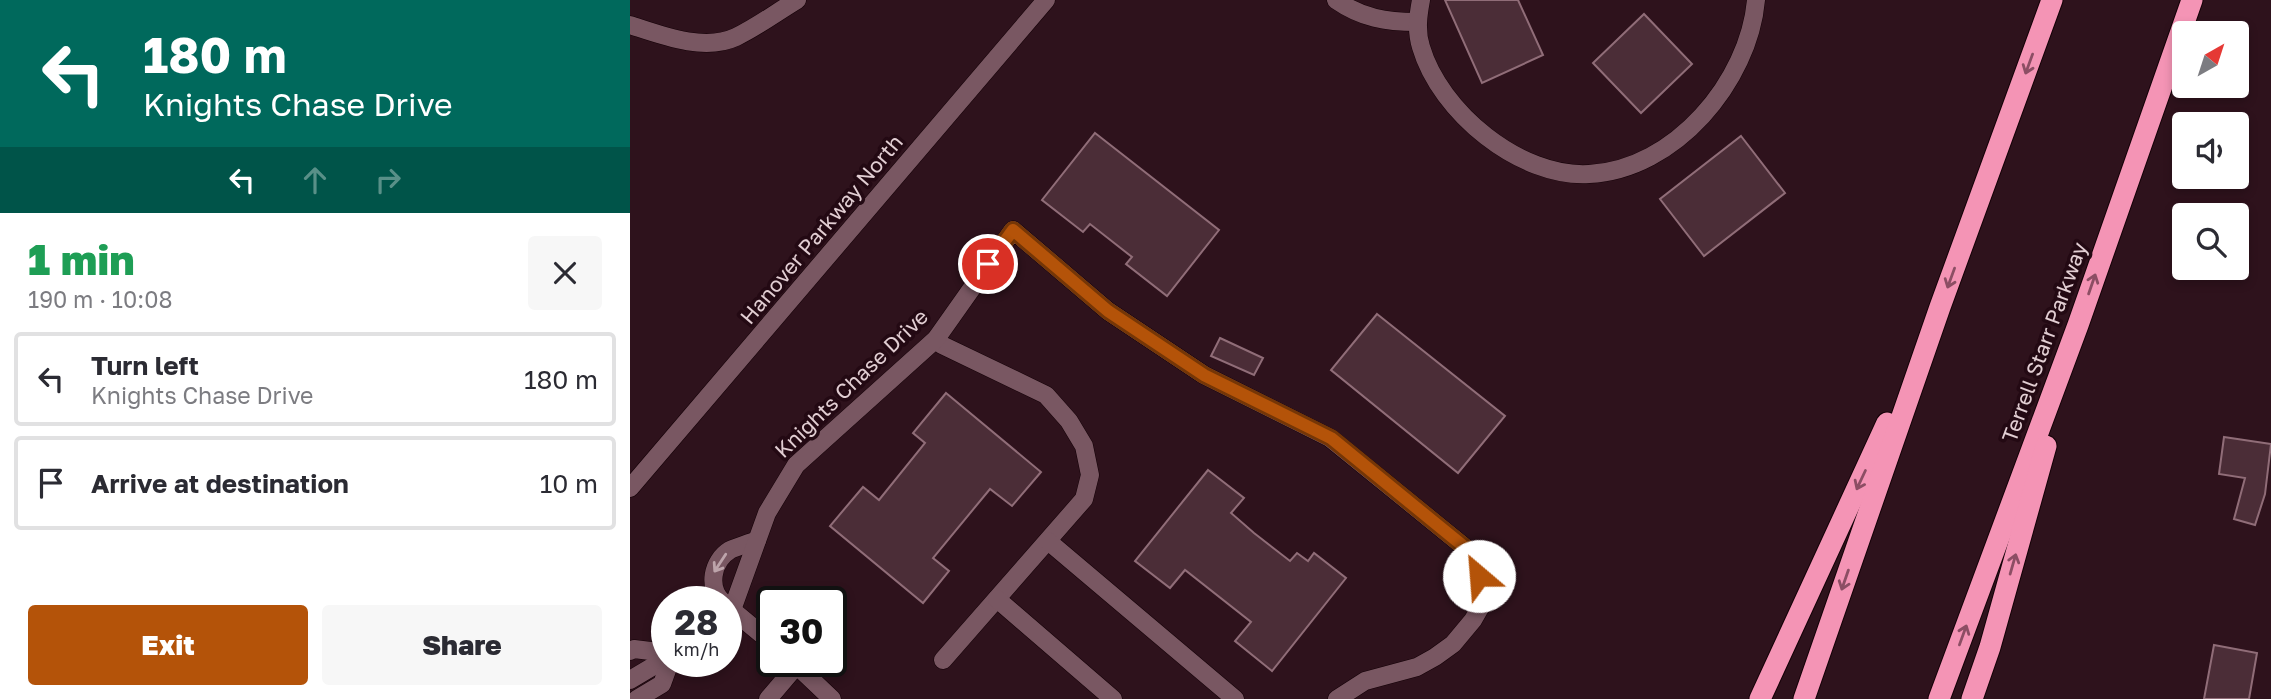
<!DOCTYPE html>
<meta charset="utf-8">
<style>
body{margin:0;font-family:"Golos Text",sans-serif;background:#f7f7f7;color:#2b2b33;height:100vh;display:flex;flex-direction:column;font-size:26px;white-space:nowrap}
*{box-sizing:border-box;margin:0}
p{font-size:23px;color:#7c7c81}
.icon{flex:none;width:38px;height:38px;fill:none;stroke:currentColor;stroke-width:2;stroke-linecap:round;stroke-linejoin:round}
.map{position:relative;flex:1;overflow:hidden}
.sheet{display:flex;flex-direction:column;background:#fff;width:630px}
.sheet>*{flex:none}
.hud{background:#00695c;color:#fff;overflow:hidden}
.needle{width:46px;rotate:39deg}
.tools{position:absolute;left:1542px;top:21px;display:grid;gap:14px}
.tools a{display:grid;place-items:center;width:77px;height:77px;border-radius:7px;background:#fff;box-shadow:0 4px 10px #0003;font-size:35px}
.speed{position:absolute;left:21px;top:586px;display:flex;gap:14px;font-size:35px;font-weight:700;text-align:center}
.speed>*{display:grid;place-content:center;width:91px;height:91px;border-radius:50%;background:#fff;box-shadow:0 4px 10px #0003;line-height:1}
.speed small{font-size:18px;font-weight:400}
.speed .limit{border:4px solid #111;border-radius:10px;background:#fff;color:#111}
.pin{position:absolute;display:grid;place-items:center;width:60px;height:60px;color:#fff;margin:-30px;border:4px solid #fff;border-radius:50%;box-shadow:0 2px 7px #0007}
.me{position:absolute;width:77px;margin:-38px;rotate:333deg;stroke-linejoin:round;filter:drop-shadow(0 0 5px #0008)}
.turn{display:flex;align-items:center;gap:24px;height:147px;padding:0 28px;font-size:32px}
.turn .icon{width:91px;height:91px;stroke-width:2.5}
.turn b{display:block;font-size:49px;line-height:60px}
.lanes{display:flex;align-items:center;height:66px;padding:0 28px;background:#0003;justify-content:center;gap:35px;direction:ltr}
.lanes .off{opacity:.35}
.round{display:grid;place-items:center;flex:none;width:74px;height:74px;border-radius:7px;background:#f7f7f7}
.headline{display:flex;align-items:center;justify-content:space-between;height:119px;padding:0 28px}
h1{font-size:42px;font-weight:800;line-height:52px;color:#1e9e55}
.primary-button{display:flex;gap:14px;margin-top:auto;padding:14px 28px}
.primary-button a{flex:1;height:80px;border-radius:7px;background:#b45309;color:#fff;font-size:28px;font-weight:800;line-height:80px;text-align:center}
.primary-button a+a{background:#f7f7f7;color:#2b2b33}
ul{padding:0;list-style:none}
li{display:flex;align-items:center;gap:21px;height:94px;margin:0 14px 10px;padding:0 14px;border:4px solid #e1e1e2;border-radius:7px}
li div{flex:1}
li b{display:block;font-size:26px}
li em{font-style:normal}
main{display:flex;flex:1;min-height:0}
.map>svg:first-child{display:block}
.building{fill:#4b2d37;stroke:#906d78;stroke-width:2}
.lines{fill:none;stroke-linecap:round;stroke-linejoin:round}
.street-casing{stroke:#140107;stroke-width:19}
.highway-casing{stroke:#140107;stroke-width:23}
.street{stroke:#795762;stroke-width:18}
.highway{stroke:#f494b5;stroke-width:21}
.oneway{stroke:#8c4e64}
.oneway2{stroke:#bda4ab}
.route-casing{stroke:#753606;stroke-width:18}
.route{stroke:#b45309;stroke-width:12}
.labels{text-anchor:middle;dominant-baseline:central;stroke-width:7;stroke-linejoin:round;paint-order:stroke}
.street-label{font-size:21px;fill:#e2ced3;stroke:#230913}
</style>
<main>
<section class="sheet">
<div class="hud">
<div class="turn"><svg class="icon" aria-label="left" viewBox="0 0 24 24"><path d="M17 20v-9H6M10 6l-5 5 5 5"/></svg><div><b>180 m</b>Knights Chase Drive</div></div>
<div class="lanes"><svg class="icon" aria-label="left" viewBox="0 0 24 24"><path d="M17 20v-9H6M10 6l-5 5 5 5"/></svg><svg class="icon off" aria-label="ahead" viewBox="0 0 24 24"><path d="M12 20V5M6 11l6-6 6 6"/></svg><svg class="icon off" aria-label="right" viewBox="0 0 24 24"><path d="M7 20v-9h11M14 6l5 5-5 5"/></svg></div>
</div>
<div class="headline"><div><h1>1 min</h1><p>190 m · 10:08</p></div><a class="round"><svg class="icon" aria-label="close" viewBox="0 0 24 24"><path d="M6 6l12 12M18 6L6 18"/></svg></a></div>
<ul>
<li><svg class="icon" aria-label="left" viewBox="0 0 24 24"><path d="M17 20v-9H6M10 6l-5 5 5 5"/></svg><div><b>Turn left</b><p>Knights Chase Drive</p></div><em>180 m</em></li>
<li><svg class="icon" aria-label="arrive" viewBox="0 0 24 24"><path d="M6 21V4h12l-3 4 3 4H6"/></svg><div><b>Arrive at destination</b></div><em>10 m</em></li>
</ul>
<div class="primary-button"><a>Exit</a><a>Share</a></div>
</section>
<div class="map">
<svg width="1641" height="699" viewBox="0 0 1641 699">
<rect width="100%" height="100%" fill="#2e121c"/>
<g class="building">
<path d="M 815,0 L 888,0 L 913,55 L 852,83 Z"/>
<path d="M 1014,14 L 1062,64 L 1011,113 L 963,63 Z"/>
<path d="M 465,133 L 589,230 L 537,296 L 496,264 L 502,257 L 460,224 L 453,232 L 412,200 Z"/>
<path d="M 1111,136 L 1155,193 L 1074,256 L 1030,199 Z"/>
<path d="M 747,314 L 875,416 L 828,473 L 701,370 Z"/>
<path d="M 590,338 L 633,358 L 624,375 L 581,356 Z"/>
<path d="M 316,393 L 411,472 L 382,506 L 360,489 L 303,558 L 319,571 L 293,603 L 200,526 L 233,487 L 249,500 L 295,443 L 283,433 Z"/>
<path d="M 1594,437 L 1641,444 L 1635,494 L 1625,525 L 1604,519 L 1615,478 L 1589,474 Z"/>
<path d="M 578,470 L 614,498 L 601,513 L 624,533 L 660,561 L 667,553 L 678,561 L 684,553 L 716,578 L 642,671 L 605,641 L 621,622 L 555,570 L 540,588 L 505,561 Z"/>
<path d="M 1584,645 L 1627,653 L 1619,699 L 1574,699 Z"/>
</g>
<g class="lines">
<defs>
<g id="street">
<path d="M 706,0 C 732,18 756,22 787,22"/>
<path d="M 791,0 C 788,16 786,31 791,47 C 810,112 890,178 959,174 C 1045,170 1119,81 1126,0"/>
<path d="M 0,25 C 31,35 74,52 106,37 C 127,27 147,12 167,0"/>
<path d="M 306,339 L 312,345 L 416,395 L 439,421 L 454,446 L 460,475 L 454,499 L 313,660"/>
<path d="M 0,488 L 416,0"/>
<path d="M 418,541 L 605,699"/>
<path d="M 367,599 L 483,699"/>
<path d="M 93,602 C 77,588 82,561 100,550 C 108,546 118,544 127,540"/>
<path d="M 96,605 L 142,643"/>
<path d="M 96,614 L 102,610 L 137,513 L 166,465 L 306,339 L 383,230 L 478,311 L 574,375 L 700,438 L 843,554 L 855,599 L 843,620 L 823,644 L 805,657 L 787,667 L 735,681 L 707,699"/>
<path d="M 0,651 L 4,649 L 37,653"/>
<path d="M 163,662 L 202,699"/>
<path d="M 0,680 L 37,658"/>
<path d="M 7,699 L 32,684 L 40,662"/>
<path d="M 138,699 L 167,665"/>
</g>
<g id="highway">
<path d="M 1130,699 L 1257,423"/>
<path d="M 1174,699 L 1310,307 L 1422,0"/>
<path d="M 1309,699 L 1448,325 L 1562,0"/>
<path d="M 1342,699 L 1360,647 L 1416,446"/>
</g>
</defs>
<use href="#street" class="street-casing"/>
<use href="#highway" class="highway-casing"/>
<use href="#street" class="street"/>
<use href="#highway" class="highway"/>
</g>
<defs><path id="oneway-shaft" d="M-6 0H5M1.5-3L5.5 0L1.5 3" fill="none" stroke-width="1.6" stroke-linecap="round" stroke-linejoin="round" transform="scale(1.75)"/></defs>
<g class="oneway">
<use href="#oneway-shaft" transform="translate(1399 64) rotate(110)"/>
<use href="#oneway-shaft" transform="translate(1321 278) rotate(110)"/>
<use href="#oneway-shaft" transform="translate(1462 284) rotate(-71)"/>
<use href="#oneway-shaft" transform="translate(1231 480) rotate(115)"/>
<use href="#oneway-shaft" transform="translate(1383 564) rotate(-74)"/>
<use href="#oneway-shaft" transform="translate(1215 580) rotate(109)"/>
<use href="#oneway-shaft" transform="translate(1333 635) rotate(-70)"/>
</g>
<use class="oneway2" href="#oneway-shaft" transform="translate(90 563) rotate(123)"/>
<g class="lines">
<defs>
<path id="route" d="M 358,264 L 383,230 L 478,311 L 574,375 L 701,438 L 843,554 L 849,576"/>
</defs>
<use href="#route" class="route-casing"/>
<use href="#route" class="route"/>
</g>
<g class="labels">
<g class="street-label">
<text transform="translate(191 229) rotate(-50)">Hanover Parkway North</text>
<text transform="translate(1414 342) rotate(-70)">Terrell Starr Parkway</text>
<text transform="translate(221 383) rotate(-44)">Knights Chase Drive</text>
</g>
</g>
</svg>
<div class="tools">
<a><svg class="needle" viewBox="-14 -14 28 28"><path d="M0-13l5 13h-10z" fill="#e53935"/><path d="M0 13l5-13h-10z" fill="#7c7c81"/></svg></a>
<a><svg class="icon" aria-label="sound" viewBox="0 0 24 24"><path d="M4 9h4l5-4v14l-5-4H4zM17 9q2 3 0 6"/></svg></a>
<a><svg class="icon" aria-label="search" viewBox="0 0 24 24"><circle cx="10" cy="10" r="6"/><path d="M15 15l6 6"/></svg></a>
</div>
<div class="speed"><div>28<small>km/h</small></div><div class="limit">30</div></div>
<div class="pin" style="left:358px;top:264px;background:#d93025"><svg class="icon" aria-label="arrive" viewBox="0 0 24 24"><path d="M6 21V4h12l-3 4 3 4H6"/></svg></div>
<svg class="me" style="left:849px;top:576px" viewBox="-20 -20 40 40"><circle r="19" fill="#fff"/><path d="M0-13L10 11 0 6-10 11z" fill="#b45309"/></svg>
</div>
</main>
